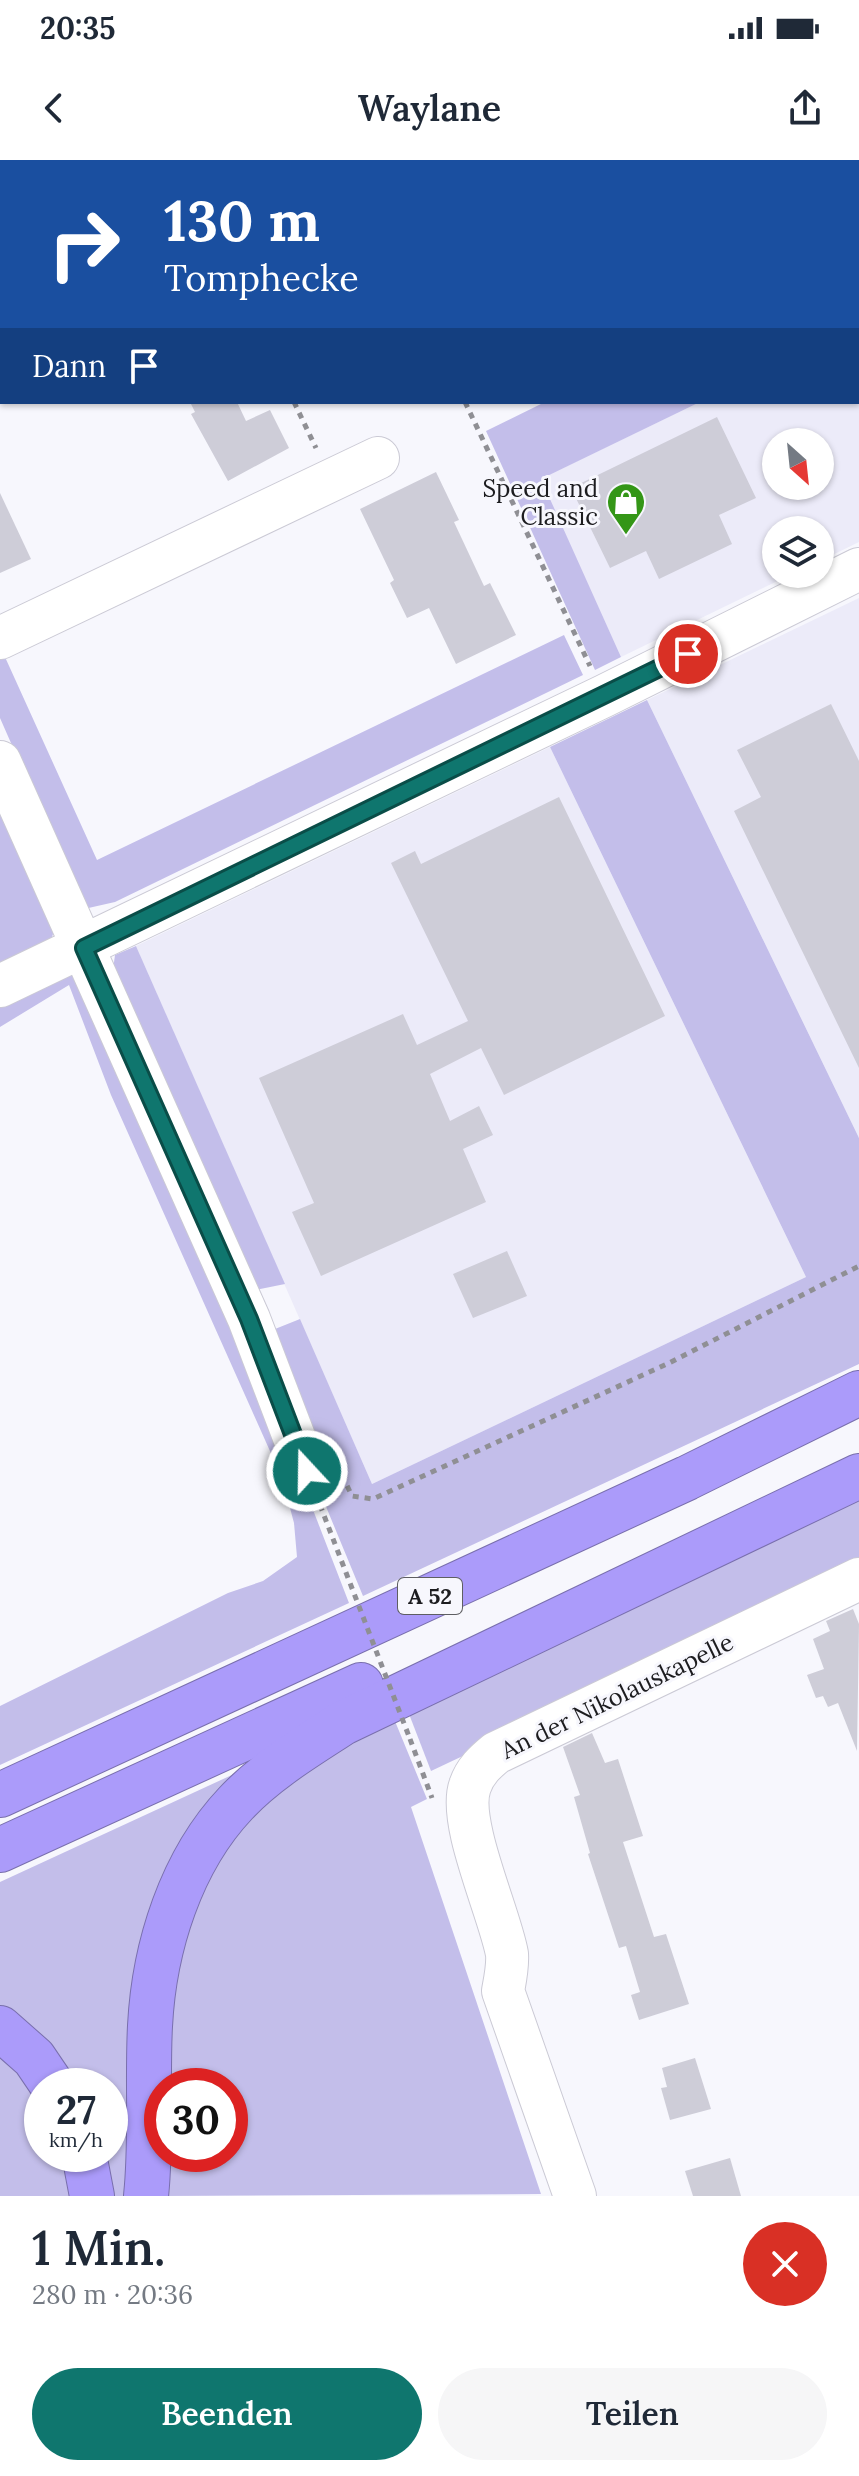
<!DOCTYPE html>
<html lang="de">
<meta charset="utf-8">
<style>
body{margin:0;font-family:Lora,serif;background:#f6f6f7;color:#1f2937;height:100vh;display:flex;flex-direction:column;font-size:30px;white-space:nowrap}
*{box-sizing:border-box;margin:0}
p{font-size:26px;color:#747a83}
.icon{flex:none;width:44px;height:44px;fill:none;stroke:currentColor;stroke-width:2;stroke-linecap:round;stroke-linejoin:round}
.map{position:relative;height:2036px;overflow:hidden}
.sheet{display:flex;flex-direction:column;background:#fff;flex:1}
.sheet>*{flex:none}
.top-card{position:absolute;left:0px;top:0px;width:860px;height:244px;box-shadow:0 2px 6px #0004;background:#1a4fa0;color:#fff;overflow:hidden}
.needle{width:52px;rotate:153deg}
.fabs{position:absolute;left:762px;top:268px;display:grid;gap:16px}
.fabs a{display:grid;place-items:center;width:72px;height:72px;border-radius:50%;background:#fff;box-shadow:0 2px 6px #0004;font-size:40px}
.speed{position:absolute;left:24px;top:1908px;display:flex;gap:16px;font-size:40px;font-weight:700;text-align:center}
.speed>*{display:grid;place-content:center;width:104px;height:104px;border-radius:50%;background:#fff;box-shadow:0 2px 6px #0004;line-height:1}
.speed small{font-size:20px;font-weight:400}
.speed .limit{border:12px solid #d22;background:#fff;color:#111}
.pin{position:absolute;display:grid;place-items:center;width:68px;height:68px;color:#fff;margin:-34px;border:4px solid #fff;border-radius:50%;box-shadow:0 2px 8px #0007}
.me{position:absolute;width:88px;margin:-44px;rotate:339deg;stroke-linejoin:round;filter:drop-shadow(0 0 6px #0008)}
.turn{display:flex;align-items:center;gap:28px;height:168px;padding:0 32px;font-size:36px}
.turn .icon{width:104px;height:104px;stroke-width:2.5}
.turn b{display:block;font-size:56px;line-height:68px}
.then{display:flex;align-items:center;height:76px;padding:0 32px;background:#0003;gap:16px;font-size:30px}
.round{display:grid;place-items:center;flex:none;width:84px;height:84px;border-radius:42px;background:#f6f6f7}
.head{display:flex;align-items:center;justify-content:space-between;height:136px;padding:0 32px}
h1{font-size:48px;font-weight:600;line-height:60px}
.cta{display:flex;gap:16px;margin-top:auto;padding:16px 32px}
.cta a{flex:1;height:92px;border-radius:48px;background:#0f766e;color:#fff;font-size:32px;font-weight:600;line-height:92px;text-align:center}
.cta a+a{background:#f6f6f7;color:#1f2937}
.status{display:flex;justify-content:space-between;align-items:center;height:56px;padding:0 40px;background:#fff;direction:ltr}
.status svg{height:22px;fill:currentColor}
header{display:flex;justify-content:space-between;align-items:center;height:104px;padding:0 32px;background:#fff;font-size:36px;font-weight:600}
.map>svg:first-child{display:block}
.built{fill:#ecebf9;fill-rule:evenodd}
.green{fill:#c3beea}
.building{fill:#cecdd8}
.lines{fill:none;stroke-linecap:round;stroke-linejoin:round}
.minor-casing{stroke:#cbcad5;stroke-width:44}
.highway-casing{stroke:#796fad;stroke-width:46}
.path{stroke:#8f8f94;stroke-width:5;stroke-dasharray:6 6;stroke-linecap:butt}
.minor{stroke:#fff;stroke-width:42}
.highway{stroke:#ab9bfa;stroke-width:44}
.path-bridge{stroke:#8f8f94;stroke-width:5;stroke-dasharray:6 6;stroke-linecap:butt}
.route-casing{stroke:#0a4d48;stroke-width:20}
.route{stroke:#0f766e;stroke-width:14}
.labels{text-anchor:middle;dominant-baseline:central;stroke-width:6;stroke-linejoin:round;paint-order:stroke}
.shield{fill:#f7f7fd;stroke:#5e5e62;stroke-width:2}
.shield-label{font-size:22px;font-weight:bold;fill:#1c1c1f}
.poi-label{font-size:24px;fill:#1c1c1f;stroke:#f7f7fd;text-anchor:end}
.street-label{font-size:24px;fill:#1c1c1f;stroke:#f7f7fd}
</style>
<div class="status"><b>20:35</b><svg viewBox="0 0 49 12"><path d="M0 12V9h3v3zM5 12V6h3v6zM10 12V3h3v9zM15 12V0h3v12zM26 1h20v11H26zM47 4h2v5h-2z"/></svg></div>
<header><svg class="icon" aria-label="back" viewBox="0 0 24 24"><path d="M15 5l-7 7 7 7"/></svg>Waylane<svg class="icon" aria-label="share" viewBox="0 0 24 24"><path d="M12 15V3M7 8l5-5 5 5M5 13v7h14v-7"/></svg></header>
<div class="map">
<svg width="859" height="2036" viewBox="0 0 859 2036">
<rect width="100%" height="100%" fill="#f7f7fd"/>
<g class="built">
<path d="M 599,0 L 859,0 L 859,91 L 858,2 Z"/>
<path d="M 859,165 L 859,382 L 820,401 L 820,370 L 776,370 L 776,414 L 792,414 L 621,497 L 540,319 L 700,242 L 858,242 ZM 776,282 L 820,282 L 820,326 L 776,326 Z"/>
<path d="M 859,438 L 859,978 L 647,540 Z"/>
<path d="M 550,587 L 806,1117 L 372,1324 L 136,786 Z"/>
</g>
<g class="green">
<path d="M 545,242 L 700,242 L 541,319 L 621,497 L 595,510 L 486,271 Z"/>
<path d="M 564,475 L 583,515 L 115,742 L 84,749 L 0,558 L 0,486 L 97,700 Z"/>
<path d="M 647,540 L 859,978 L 859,1204 L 363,1436 L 262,1192 L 270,1171 L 300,1159 L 372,1324 L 806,1117 L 550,587 Z"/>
<path d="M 0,634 L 57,762 L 49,786 L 0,809 Z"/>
<path d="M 136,786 L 285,1124 L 250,1131 L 113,810 L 115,795 Z"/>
<path d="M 62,812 L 78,814 L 281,1267 L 349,1443 L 0,1605 L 0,1546 L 228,1433 L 263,1421 L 297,1397 L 294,1363 L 282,1318 L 111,935 L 69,825 L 0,867 L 0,843 Z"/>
<path d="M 859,1327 L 859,1409 L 431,1611 L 404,1541 Z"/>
<path d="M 390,1549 L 427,1639 L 411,1647 L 541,2034 L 164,2036 L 165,1994 L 230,1994 L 230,1926 L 166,1926 L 173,1816 L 192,1747 L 225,1684 L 293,1610 Z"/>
<path d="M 247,1608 L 179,1708 L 135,2036 L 98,2036 L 93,1994 L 110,1994 L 110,1926 L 64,1926 L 0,1855 L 0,1722 Z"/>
<path d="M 0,1889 L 42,1939 L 42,1994 L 67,1994 L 75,2036 L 0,2036 Z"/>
</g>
<g class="building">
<path d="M 190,242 L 237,242 L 246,261 L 270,250 L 289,288 L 228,321 L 191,254 L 195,252 Z"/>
<path d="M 717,257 L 756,338 L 719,355 L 732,384 L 659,419 L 646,391 L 610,408 L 571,328 Z"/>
<path d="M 436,312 L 459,360 L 454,362 L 484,426 L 490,423 L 516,475 L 456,504 L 429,448 L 407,458 L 390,423 L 394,420 L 360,349 Z"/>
<path d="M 0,333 L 31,399 L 0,413 Z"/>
<path d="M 831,544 L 859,601 L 859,908 L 734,651 L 761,637 L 737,590 Z"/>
<path d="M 559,637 L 665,856 L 504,935 L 481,888 L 430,914 L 450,961 L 479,946 L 493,975 L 463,989 L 486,1042 L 321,1116 L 292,1052 L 314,1043 L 259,918 L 403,854 L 417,885 L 468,861 L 391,703 L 415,691 L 421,704 Z"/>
<path d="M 507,1091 L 527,1136 L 473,1158 L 453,1114 Z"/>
<path d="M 853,1449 L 859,1464 L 857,1591 L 838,1543 L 828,1547 L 823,1536 L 816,1538 L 807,1515 L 824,1509 L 813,1479 L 830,1471 L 826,1461 Z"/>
<path d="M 592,1573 L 605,1603 L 618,1599 L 643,1676 L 623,1682 L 654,1777 L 666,1774 L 689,1844 L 639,1860 L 631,1835 L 640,1832 L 626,1786 L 619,1788 L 588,1694 L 590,1693 L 574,1637 L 580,1635 L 563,1587 Z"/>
<path d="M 695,1898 L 711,1949 L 670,1960 L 661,1928 L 667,1927 L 662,1908 Z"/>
<path d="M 730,1998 L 741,2036 L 693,2036 L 685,2011 Z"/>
</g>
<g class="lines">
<defs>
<g id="minor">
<path d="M 491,2 L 492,0"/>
<path d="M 0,478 L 378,298"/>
<path d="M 0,602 L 249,1159 L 307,1311"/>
<path d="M 0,826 L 604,536 L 859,409"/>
<path d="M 575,2036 L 503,1831 C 505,1820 508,1806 507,1794 C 500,1754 457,1662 470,1626 C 475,1611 485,1602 496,1593 L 859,1419"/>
</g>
<g id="highway">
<path d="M 0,1635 L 687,1318 L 859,1233"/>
<path d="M 0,1690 L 361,1525"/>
<path d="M 0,1868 L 34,1898 L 53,1926"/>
<path d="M 84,1994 L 92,2036"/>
<path d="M 146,2036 C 152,1980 147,1922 150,1866 C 154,1787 181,1701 236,1643 C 266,1611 306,1587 343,1563 L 859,1316"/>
</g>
</defs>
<use href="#minor" class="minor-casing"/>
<use href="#highway" class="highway-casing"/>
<g class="path">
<path d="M 153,0 L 155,2"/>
<path d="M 347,0 L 348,2"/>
<path d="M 294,242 L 316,288"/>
<path d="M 465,242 L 590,506"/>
<path d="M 342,1315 L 352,1336 L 373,1339 L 667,1204 L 859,1106"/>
<path d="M 410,1579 L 432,1638"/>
</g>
<use href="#minor" class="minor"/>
<use href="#highway" class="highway"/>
<path class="path-bridge" d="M 320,1345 L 410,1579"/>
</g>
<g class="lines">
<defs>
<path id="route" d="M 307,1311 L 249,1159 L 84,788 L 688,494"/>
</defs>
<use href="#route" class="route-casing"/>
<use href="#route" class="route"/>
</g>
<defs>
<symbol id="shop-pin" viewBox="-11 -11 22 30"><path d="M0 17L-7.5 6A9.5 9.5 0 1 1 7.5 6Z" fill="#349617" stroke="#f7f7fd"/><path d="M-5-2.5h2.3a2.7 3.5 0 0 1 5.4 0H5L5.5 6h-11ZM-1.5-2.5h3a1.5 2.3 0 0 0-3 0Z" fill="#fff"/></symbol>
</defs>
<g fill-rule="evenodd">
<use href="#shop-pin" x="604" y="320" width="44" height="60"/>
</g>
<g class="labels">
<rect class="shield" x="398" y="1418" width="64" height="36" rx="6"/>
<g class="shield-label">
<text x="430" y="1436">A 52</text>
</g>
<g class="poi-label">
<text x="598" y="328">Speed and<tspan x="598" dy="28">Classic</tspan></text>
</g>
<g class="street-label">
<text transform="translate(617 1536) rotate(-26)">An der Nikolauskapelle</text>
</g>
</g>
</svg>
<div class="fabs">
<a><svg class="needle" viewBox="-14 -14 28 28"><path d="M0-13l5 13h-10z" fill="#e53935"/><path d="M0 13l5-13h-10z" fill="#747a83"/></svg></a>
<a><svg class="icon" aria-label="layers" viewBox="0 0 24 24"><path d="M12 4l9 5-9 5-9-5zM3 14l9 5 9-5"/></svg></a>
</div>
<div class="speed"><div>27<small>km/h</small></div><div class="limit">30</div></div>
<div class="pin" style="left:688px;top:494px;background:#d93025"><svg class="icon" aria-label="arrive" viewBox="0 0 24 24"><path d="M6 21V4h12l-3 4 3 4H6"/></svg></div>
<svg class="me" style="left:307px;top:1311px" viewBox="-20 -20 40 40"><circle r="17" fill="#0f766e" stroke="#fff" stroke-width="3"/><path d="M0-11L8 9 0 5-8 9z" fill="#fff"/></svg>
<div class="top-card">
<div class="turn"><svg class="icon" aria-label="right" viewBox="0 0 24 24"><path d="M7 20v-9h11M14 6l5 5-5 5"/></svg><div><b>130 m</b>Tomphecke</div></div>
<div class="then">Dann<svg class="icon" aria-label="arrive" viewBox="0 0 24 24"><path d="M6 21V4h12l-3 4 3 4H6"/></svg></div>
</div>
</div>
<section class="sheet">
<div class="head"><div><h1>1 Min.</h1><p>280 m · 20:36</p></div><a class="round" style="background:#d93025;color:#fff"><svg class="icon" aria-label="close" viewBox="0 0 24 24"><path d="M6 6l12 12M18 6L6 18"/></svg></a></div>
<div class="cta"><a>Beenden</a><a>Teilen</a></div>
</section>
